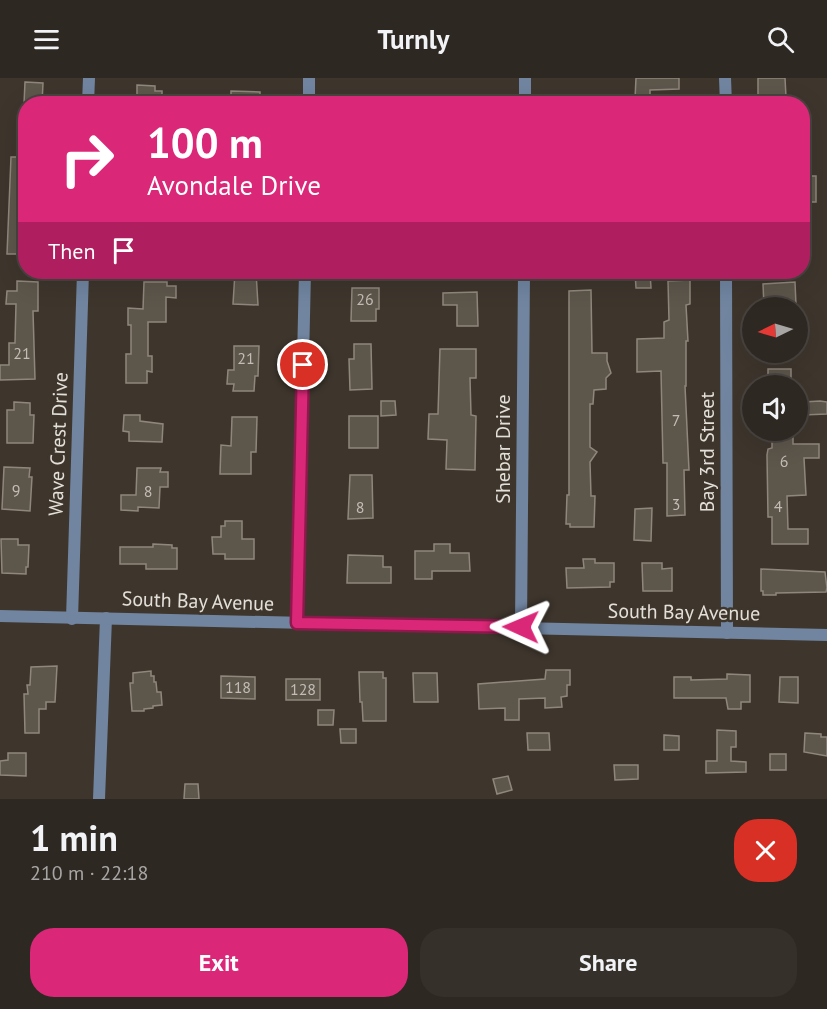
<!DOCTYPE html>
<meta charset="utf-8">
<style>
body{margin:0;font-family:"PT Sans",sans-serif;background:#36302a;color:#f1f3f6;height:100vh;display:flex;flex-direction:column;font-size:22px;white-space:nowrap}
*{box-sizing:border-box;margin:0}
p{font-size:20px;color:#a7a6a5}
.icon{flex:none;width:33px;height:33px;fill:none;stroke:currentColor;stroke-width:2;stroke-linecap:round;stroke-linejoin:round}
.map{position:relative;height:721px;overflow:hidden}
.drawer{display:flex;flex-direction:column;background:#2e2822;flex:1}
.drawer>*{flex:none}
.banner{position:absolute;left:18px;top:18px;width:792px;height:183px;border-radius:24px;box-shadow:0 6px 24px #0002,0 0 0 2px #494440;background:#db2777;color:#fff;overflow:hidden}
.needle{width:39px;rotate:265deg}
.buttons{position:absolute;left:742px;top:219px;display:grid;gap:12px}
.buttons a{display:grid;place-items:center;width:66px;height:66px;border-radius:50%;background:#2e2822;box-shadow:0 6px 24px #0002,0 0 0 2px #494440;font-size:30px}
.pin{position:absolute;display:grid;place-items:center;width:51px;height:51px;color:#fff;margin:-26px;border:3px solid #fff;border-radius:50%;box-shadow:0 2px 6px #0007}
.me{position:absolute;width:66px;margin:-33px;rotate:271deg;stroke-linejoin:round;filter:drop-shadow(0 0 4px #0008)}
.turn{display:flex;align-items:center;gap:21px;height:126px;padding:0 30px;font-size:27px}
.turn .icon{width:78px;height:78px;stroke-width:2.5}
.turn b{display:block;font-size:42px;line-height:51px}
.then{display:flex;align-items:center;height:57px;padding:0 30px;background:#0003;gap:12px;font-size:22px}
.round{display:grid;place-items:center;flex:none;width:63px;height:63px;border-radius:24px;background:#36302a}
.headline{display:flex;align-items:center;justify-content:space-between;height:102px;padding:0 30px}
h1{font-size:36px;font-weight:700;line-height:45px}
.cta{display:flex;gap:12px;margin-top:auto;padding:12px 30px}
.cta a{flex:1;height:69px;border-radius:24px;background:#db2777;color:#fff;font-size:24px;font-weight:700;line-height:69px;text-align:center}
.cta a+a{background:#36302a;color:#f1f3f6}
header{display:flex;justify-content:space-between;align-items:center;height:78px;padding:0 30px;background:#2e2822;font-size:27px;font-weight:700}
.map>svg:first-child{display:block}
.building{fill:#5d564b;stroke:#90877c;stroke-width:1.5}
.lines{fill:none;stroke-linecap:round;stroke-linejoin:round}
.minor{stroke:#7185a1;stroke-width:12}
.tertiary{stroke:#7185a1;stroke-width:12}
.route-casing{stroke:#8e194d;stroke-width:15}
.route{stroke:#db2777;stroke-width:10}
.labels{text-anchor:middle;dominant-baseline:central;stroke-width:5;stroke-linejoin:round;paint-order:stroke}
.number-label{font-size:16px;fill:#c2bdb6}
.street-label{font-size:20px;fill:#e3dfd9;stroke:#3e362d}
</style>
<header><svg class="icon" aria-label="menu" viewBox="0 0 24 24"><path d="M4 6h16M4 12h16M4 18h16"/></svg>Turnly<svg class="icon" aria-label="search" viewBox="0 0 24 24"><circle cx="10" cy="10" r="6"/><path d="M15 15l6 6"/></svg></header>
<div class="map">
<svg width="827" height="721" viewBox="0 0 827 721">
<rect width="100%" height="100%" fill="#3e362d"/>
<g class="building">
<path d="M 636,0 L 679,0 L 679,11 L 650,12 L 650,20 L 635,21 Z"/>
<path d="M 758,0 L 785,0 L 786,19 L 758,18 Z"/>
<path d="M 25,4 L 43,5 L 42,26 L 24,26 Z"/>
<path d="M 137,7 L 155,8 L 155,13 L 162,13 L 162,26 L 137,26 Z"/>
<path d="M 231,13 L 260,14 L 260,26 L 231,26 Z"/>
<path d="M 11,79 L 26,79 L 26,176 L 7,176 Z"/>
<rect x="802" y="98" width="14" height="26"/>
<path d="M 235,194 L 256,194 L 258,227 L 233,226 Z"/>
<path d="M 635,194 L 650,194 L 651,210 L 636,210 Z"/>
<path d="M 690,202 L 690,226 L 686,227 L 688,263 L 686,263 L 686,308 L 685,308 L 689,392 L 684,392 L 685,437 L 667,438 L 667,385 L 663,385 L 661,293 L 637,294 L 637,261 L 664,260 L 664,244 L 669,242 L 668,203 Z"/>
<path d="M 17,203 L 38,204 L 38,233 L 33,233 L 35,301 L 0,302 L 0,287 L 9,287 L 9,265 L 15,265 L 16,226 L 6,226 L 7,213 L 17,213 Z"/>
<path d="M 144,204 L 167,204 L 167,208 L 176,208 L 176,220 L 166,219 L 166,244 L 148,244 L 148,278 L 152,278 L 152,294 L 147,293 L 147,305 L 126,305 L 126,276 L 131,276 L 131,247 L 128,247 L 128,230 L 143,231 Z"/>
<path d="M 795,204 L 796,227 L 764,229 L 763,206 Z"/>
<path d="M 352,210 L 379,210 L 379,231 L 376,231 L 376,243 L 351,243 Z"/>
<path d="M 591,212 L 592,275 L 607,275 L 607,283 L 611,295 L 606,300 L 606,311 L 594,312 L 593,326 L 590,326 L 590,369 L 597,374 L 590,384 L 591,418 L 595,418 L 594,449 L 570,449 L 570,446 L 566,446 L 567,417 L 569,417 L 569,213 Z"/>
<path d="M 477,214 L 478,248 L 457,248 L 457,227 L 443,227 L 443,215 Z"/>
<path d="M 354,266 L 371,266 L 372,311 L 350,312 L 349,281 L 354,281 Z"/>
<path d="M 234,268 L 259,268 L 258,298 L 255,298 L 254,313 L 233,313 L 234,306 L 227,306 L 228,292 L 234,292 Z"/>
<path d="M 440,271 L 476,271 L 476,300 L 470,300 L 471,337 L 476,338 L 475,392 L 446,391 L 447,362 L 428,361 L 429,336 L 438,336 Z"/>
<rect x="768" y="291" width="23" height="17"/>
<path d="M 381,323 L 395,323 L 396,337 L 381,338 Z"/>
<path d="M 820,323 L 827,324 L 827,336 L 803,337 L 803,324 Z"/>
<path d="M 14,324 L 30,325 L 30,337 L 34,337 L 33,365 L 7,365 L 7,332 L 14,332 Z"/>
<path d="M 124,337 L 140,337 L 140,343 L 163,346 L 162,364 L 129,363 L 129,354 L 123,353 Z"/>
<rect x="349" y="338" width="29" height="32"/>
<path d="M 232,339 L 257,339 L 256,374 L 251,374 L 251,396 L 220,396 L 221,367 L 231,368 Z"/>
<path d="M 772,352 L 793,352 L 793,366 L 819,366 L 819,380 L 804,380 L 806,417 L 787,418 L 788,451 L 808,451 L 808,466 L 772,466 L 772,439 L 768,439 L 767,377 L 768,371 L 772,370 Z"/>
<path d="M 4,389 L 30,390 L 29,399 L 32,399 L 30,433 L 2,431 Z"/>
<path d="M 137,390 L 161,390 L 160,394 L 168,394 L 168,409 L 160,409 L 159,430 L 138,429 L 138,433 L 121,432 L 121,417 L 136,417 Z"/>
<path d="M 350,397 L 372,397 L 373,440 L 348,441 Z"/>
<path d="M 652,430 L 651,463 L 634,462 L 635,431 Z"/>
<path d="M 225,443 L 242,443 L 242,461 L 254,461 L 254,481 L 225,481 L 225,476 L 213,476 L 212,459 L 221,459 L 221,448 L 225,448 Z"/>
<path d="M 1,461 L 18,461 L 18,467 L 29,467 L 28,489 L 26,489 L 26,496 L 2,495 Z"/>
<path d="M 153,466 L 172,467 L 172,470 L 177,470 L 177,491 L 146,491 L 146,486 L 120,486 L 120,469 L 153,469 Z"/>
<path d="M 434,466 L 450,466 L 450,475 L 469,475 L 470,493 L 432,493 L 432,501 L 415,501 L 415,473 L 434,473 Z"/>
<path d="M 348,477 L 383,478 L 383,489 L 391,489 L 391,505 L 347,505 Z"/>
<path d="M 583,481 L 595,481 L 595,485 L 614,485 L 614,504 L 610,504 L 610,509 L 567,510 L 566,490 L 584,490 Z"/>
<path d="M 642,485 L 662,485 L 662,491 L 672,490 L 672,513 L 643,513 Z"/>
<path d="M 761,491 L 825,494 L 827,510 L 826,514 L 776,515 L 776,517 L 763,517 L 763,513 L 761,513 Z"/>
<path d="M 57,588 L 55,624 L 46,624 L 46,631 L 39,631 L 39,655 L 25,655 L 24,616 L 28,616 L 27,607 L 30,607 L 31,589 Z"/>
<path d="M 546,592 L 570,592 L 570,607 L 567,607 L 567,618 L 561,619 L 562,629 L 545,630 L 545,620 L 519,621 L 519,642 L 505,642 L 505,630 L 479,631 L 478,606 L 545,601 Z"/>
<path d="M 151,593 L 151,598 L 154,598 L 154,604 L 156,604 L 157,614 L 161,614 L 162,627 L 153,628 L 153,630 L 144,631 L 144,633 L 132,633 L 130,605 L 133,605 L 133,595 Z"/>
<path d="M 359,594 L 383,594 L 383,600 L 386,600 L 386,643 L 363,643 L 362,624 L 360,624 Z"/>
<path d="M 413,595 L 437,595 L 438,624 L 414,624 Z"/>
<path d="M 727,596 L 750,597 L 750,624 L 741,624 L 741,631 L 728,631 L 726,620 L 674,620 L 674,599 L 691,599 L 691,602 L 727,601 Z"/>
<path d="M 221,598 L 255,599 L 255,621 L 221,620 Z"/>
<path d="M 780,599 L 798,599 L 798,625 L 779,624 Z"/>
<rect x="286" y="601" width="34" height="21"/>
<path d="M 318,632 L 334,632 L 333,647 L 318,647 Z"/>
<path d="M 340,651 L 356,651 L 356,665 L 341,665 Z"/>
<path d="M 717,652 L 736,653 L 736,669 L 731,669 L 731,683 L 746,684 L 746,694 L 706,695 L 706,683 L 717,683 Z"/>
<path d="M 527,655 L 549,655 L 550,672 L 528,672 Z"/>
<path d="M 805,655 L 821,656 L 821,659 L 827,659 L 827,678 L 804,674 Z"/>
<path d="M 664,657 L 679,658 L 679,672 L 664,672 Z"/>
<path d="M 8,675 L 26,675 L 26,698 L 0,697 L 0,683 L 8,682 Z"/>
<rect x="770" y="676" width="16" height="16"/>
<path d="M 614,687 L 638,687 L 638,701 L 615,702 Z"/>
<path d="M 508,698 L 512,712 L 497,716 L 493,701 Z"/>
<path d="M 185,706 L 198,706 L 199,721 L 184,721 Z"/>
</g>
<g class="lines">
<g class="minor">
<path d="M 725,0 L 726,26"/>
<path d="M 88,26 L 89,0"/>
<path d="M 309,26 L 309,0"/>
<path d="M 525,26 L 525,0"/>
<path d="M 726,194 L 727,555"/>
<path d="M 72,541 L 83,194"/>
<path d="M 297,545 L 305,194"/>
<path d="M 521,549 L 524,194"/>
<path d="M 99,721 L 106,540"/>
</g>
<path class="tertiary" d="M 0,538 L 827,557"/>
</g>
<g class="lines">
<defs>
<path id="route" d="M 303,287 L 297,545 L 521,549"/>
</defs>
<use href="#route" class="route-casing"/>
<use href="#route" class="route"/>
</g>
<g class="labels">
<g class="number-label">
<text x="365" y="221">26</text>
<text x="22" y="275">21</text>
<text x="246" y="280">21</text>
<text x="676" y="342">7</text>
<text x="784" y="383">6</text>
<text x="16" y="412">9</text>
<text x="148" y="413">8</text>
<text x="676" y="426">3</text>
<text x="778" y="428">4</text>
<text x="360" y="429">8</text>
<text x="238" y="609">118</text>
<text x="303" y="611">128</text>
</g>
<g class="street-label">
<text transform="translate(58 366) rotate(-88)">Wave Crest Drive</text>
<text transform="translate(503 371) rotate(-90)">Shebar Drive</text>
<text transform="translate(707 374) rotate(-90)">Bay 3rd Street</text>
<text transform="translate(198 523) rotate(2)">South Bay Avenue</text>
<text transform="translate(684 534) rotate(1)">South Bay Avenue</text>
</g>
</g>
</svg>
<div class="buttons">
<a><svg class="needle" viewBox="-14 -14 28 28"><path d="M0-13l5 13h-10z" fill="#e53935"/><path d="M0 13l5-13h-10z" fill="#a7a6a5"/></svg></a>
<a><svg class="icon" aria-label="sound" viewBox="0 0 24 24"><path d="M4 9h4l5-4v14l-5-4H4zM17 9q2 3 0 6"/></svg></a>
</div>
<div class="pin" style="left:303px;top:287px;background:#d93025"><svg class="icon" aria-label="arrive" viewBox="0 0 24 24"><path d="M6 21V4h12l-3 4 3 4H6"/></svg></div>
<svg class="me" style="left:521px;top:549px" viewBox="-20 -20 40 40"><path d="M0-17L14 15 0 8-14 15z" fill="#db2777" stroke="#fff" stroke-width="4"/></svg>
<div class="banner">
<div class="turn"><svg class="icon" aria-label="right" viewBox="0 0 24 24"><path d="M7 20v-9h11M14 6l5 5-5 5"/></svg><div><b>100 m</b>Avondale Drive</div></div>
<div class="then">Then<svg class="icon" aria-label="arrive" viewBox="0 0 24 24"><path d="M6 21V4h12l-3 4 3 4H6"/></svg></div>
</div>
</div>
<section class="drawer">
<div class="headline"><div><h1>1 min</h1><p>210 m · 22:18</p></div><a class="round" style="background:#d93025;color:#fff"><svg class="icon" aria-label="close" viewBox="0 0 24 24"><path d="M6 6l12 12M18 6L6 18"/></svg></a></div>
<div class="cta"><a>Exit</a><a>Share</a></div>
</section>
